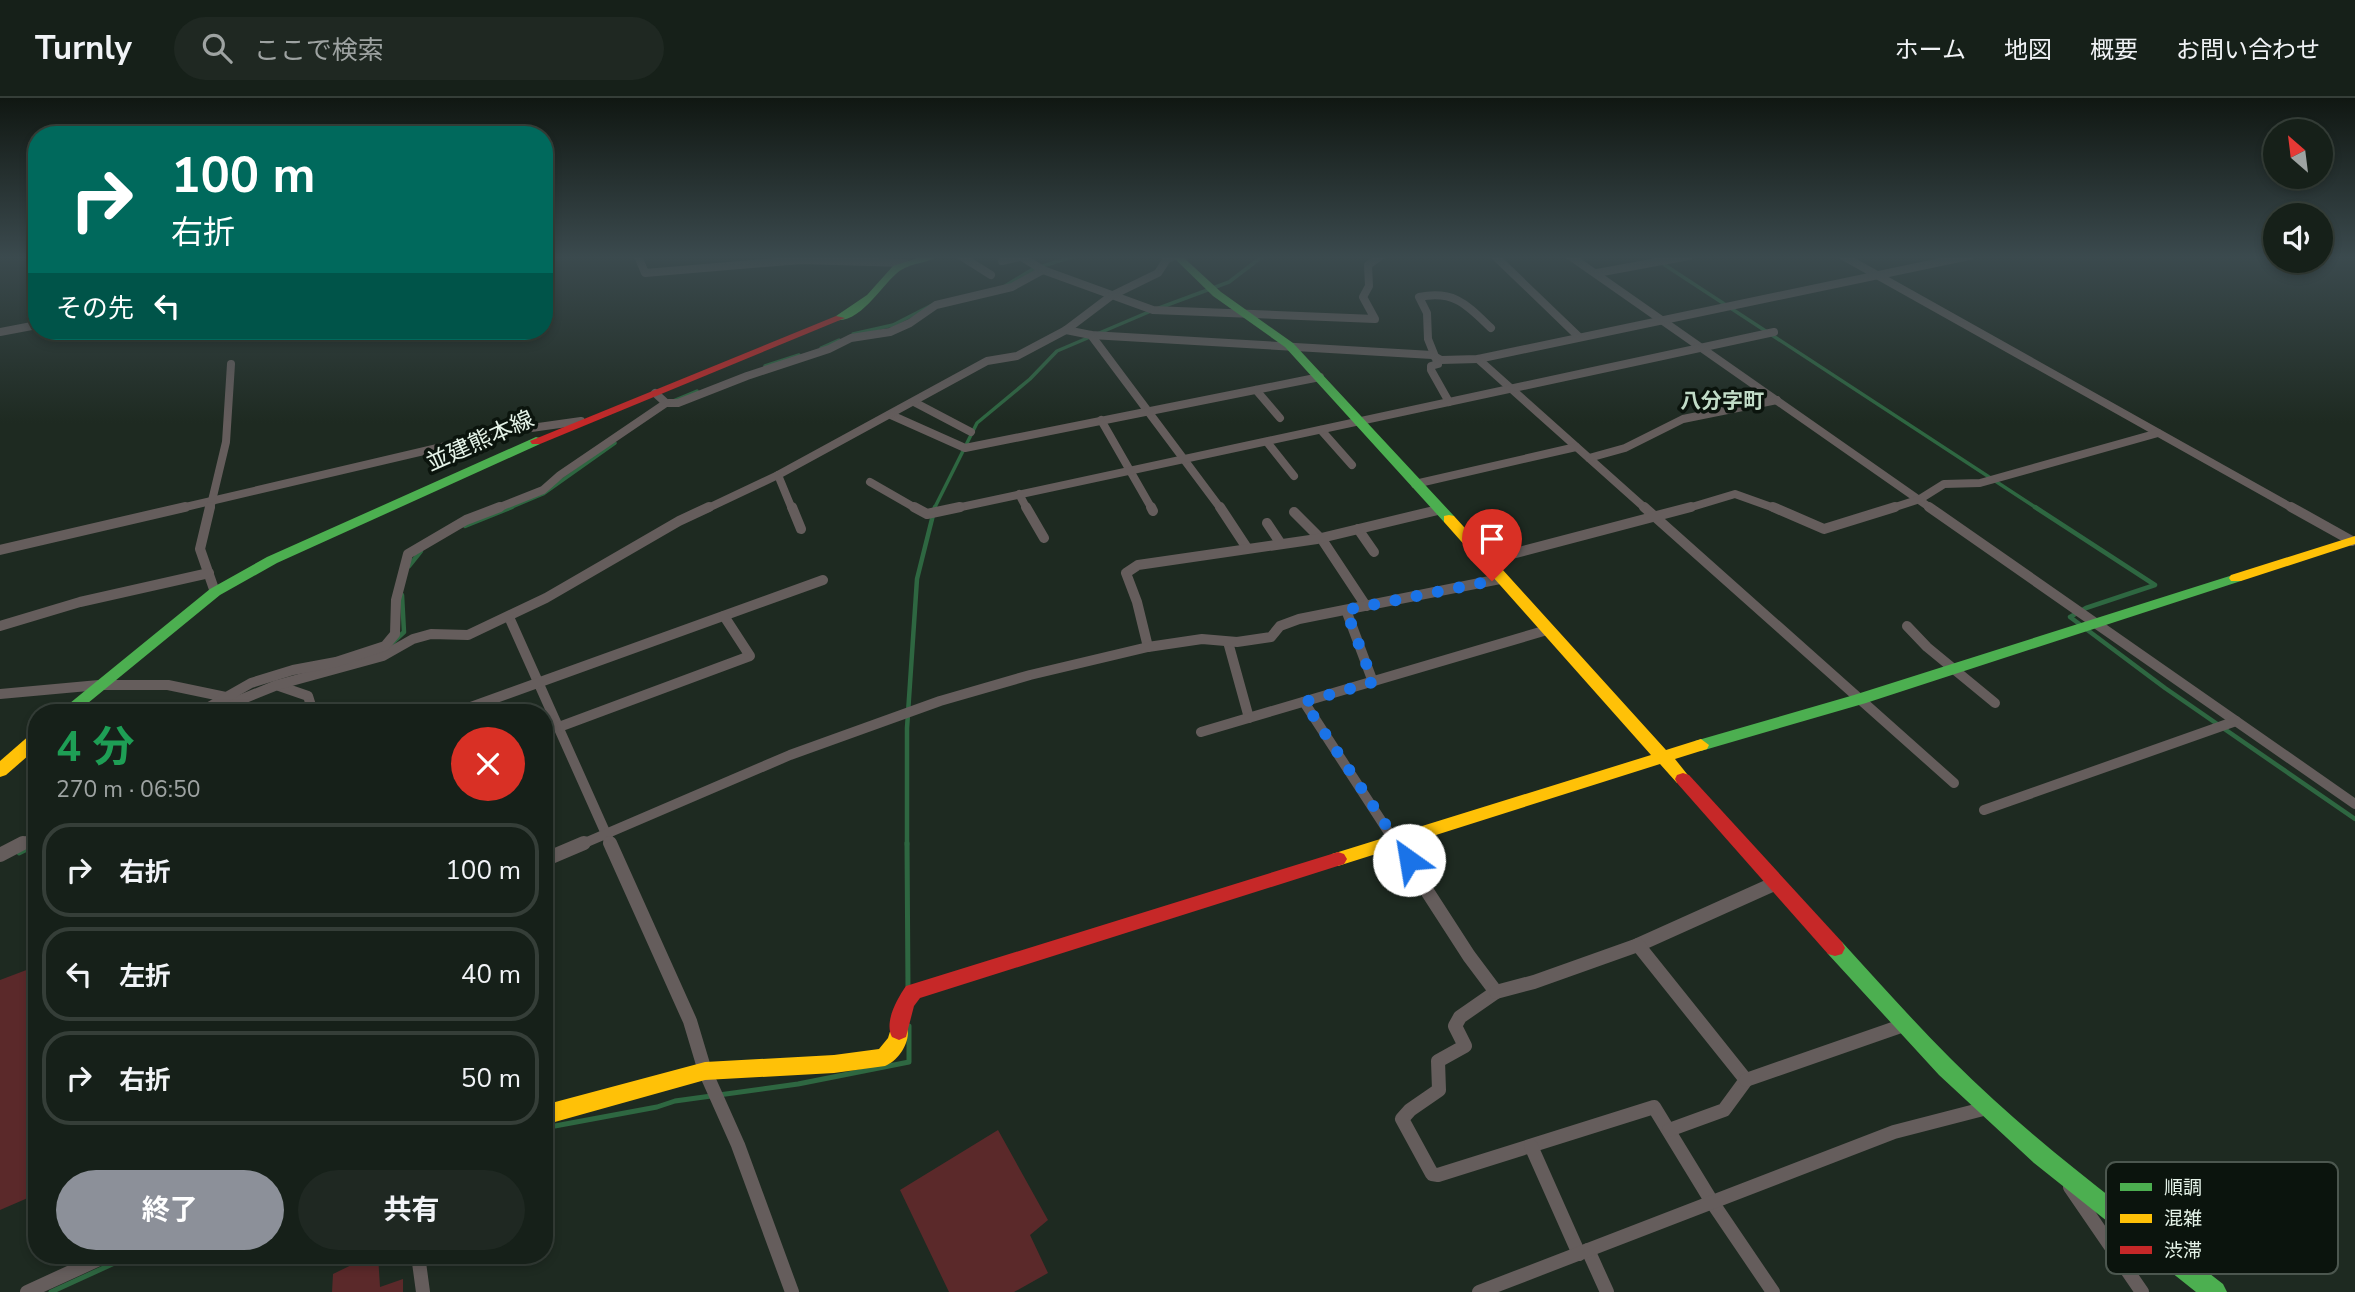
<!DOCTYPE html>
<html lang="ja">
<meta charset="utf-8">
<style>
body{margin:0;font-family:"Nunito Sans","Noto Sans JP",sans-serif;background:#1f2822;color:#f1f3f6;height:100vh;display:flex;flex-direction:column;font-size:26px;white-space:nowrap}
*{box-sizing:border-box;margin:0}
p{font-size:23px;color:#9ea3a2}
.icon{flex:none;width:38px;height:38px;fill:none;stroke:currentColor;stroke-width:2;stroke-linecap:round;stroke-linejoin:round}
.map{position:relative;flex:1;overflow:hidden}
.panel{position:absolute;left:28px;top:606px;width:525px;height:560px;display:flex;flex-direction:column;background:#162019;border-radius:28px;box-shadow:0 4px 10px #0003,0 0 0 2px #353e38}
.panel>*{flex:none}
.hud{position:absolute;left:28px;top:28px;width:525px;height:214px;border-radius:28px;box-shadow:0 4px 10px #0003,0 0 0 2px #353e38;background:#00695c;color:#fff;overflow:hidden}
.needle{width:46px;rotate:332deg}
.fabs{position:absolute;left:2263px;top:21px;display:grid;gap:14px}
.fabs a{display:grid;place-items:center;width:70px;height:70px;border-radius:50%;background:#162019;box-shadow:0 4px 10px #0003,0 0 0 2px #353e38;font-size:35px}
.pin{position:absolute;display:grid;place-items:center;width:60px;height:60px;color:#fff;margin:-72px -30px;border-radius:50% 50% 50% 0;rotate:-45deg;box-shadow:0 0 7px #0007}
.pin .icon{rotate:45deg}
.me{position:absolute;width:77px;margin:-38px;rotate:328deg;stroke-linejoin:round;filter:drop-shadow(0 0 5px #0008)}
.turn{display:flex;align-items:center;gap:24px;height:147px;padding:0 28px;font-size:32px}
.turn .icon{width:91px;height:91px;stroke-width:2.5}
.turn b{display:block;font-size:49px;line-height:60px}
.then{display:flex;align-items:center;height:66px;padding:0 28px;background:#0003;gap:14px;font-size:26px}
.round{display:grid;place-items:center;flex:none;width:74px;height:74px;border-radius:37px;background:#1f2822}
.head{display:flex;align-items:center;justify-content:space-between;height:119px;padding:0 28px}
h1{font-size:42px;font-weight:700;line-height:52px;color:#1e9e55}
.action{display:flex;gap:14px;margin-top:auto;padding:14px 28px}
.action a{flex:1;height:80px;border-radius:42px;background:#8c9099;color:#fff;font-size:28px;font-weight:700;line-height:80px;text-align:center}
.action a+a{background:#1f2822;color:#f1f3f6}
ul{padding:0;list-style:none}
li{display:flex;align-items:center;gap:21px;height:94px;margin:0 14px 10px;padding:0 14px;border:4px solid #353e38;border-radius:28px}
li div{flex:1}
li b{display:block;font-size:26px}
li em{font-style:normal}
header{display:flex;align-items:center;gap:42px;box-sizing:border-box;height:98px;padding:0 35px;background:#162019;border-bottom:2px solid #353e38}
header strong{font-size:33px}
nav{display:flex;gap:38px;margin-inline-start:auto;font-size:24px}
.search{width:490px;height:63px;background:#1f2822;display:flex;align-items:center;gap:18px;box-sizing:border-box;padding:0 24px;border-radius:38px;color:#9ea3a2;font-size:26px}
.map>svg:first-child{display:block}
.green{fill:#5b292a}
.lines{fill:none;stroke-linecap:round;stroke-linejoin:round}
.stream-far2{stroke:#2e6741;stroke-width:3.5}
.stream-far1{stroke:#2e6741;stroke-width:4.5}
.stream{stroke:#2e6741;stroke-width:5}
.street-far2{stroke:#655d5c;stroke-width:8}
.street-far1{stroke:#655d5c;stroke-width:10}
.street{stroke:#655d5c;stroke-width:14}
.fast{fill:#4caf50;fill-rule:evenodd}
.slow{fill:#ffc107;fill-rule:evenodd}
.jam{fill:#c62828;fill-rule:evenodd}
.route{stroke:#1a73e8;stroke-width:12;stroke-dasharray:0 21.6}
.labels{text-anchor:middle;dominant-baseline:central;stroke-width:7;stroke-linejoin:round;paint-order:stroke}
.far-quarter-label{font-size:21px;font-weight:bold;fill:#c1dcc7;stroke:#0b140d}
.street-label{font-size:23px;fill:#e5f3e8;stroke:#0b140d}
.key{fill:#0b140d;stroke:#4c574f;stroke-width:2}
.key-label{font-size:19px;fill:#e5f3e8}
</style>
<header>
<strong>Turnly</strong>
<div class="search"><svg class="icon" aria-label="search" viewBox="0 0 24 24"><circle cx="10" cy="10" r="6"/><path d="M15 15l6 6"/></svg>ここで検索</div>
<nav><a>ホーム</a><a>地図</a><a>概要</a><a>お問い合わせ</a></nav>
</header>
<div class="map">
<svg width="2355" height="1194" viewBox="0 0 2355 1194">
<rect width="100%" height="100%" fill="#1e2a21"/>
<g class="green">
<path d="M 37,868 L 37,1096 L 0,1112 L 0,882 Z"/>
<path d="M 998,1032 L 1048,1122 L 1030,1137 L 1048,1175 L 1014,1194 L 949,1194 L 900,1092 Z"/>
<path d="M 372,1157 L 378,1157 L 380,1189 L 403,1181 L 403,1194 L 332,1194 L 333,1176 Z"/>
</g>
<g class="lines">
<g class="stream-far2">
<path d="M 1651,158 L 2038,411"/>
<path d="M 1005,188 L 1033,171 L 1075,158"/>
<path d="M 1159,210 L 1229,184 L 1263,158"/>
<path d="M 853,236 L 893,227 L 936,205"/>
<path d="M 821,250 L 839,242"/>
<path d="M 765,268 L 799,257"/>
<path d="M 673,303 L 697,293"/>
<path d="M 507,411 L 543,396 L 615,345"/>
<path d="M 934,411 L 977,325 L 1030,281 L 1057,253 L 1151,213"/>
</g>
<g class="stream-far1">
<path d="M 2035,409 L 2155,487 L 2086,510 L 2070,519 L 2165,590 L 2355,721"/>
<path d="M 465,428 L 512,409"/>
<path d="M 409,468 L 421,453"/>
<path d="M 389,548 L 404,534 L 402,497"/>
<path d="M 907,747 L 907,630 L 917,481 L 935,409"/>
</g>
<g class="stream">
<path d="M 907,745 L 908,891"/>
<path d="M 19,755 L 37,746"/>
<path d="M 544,1030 L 657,1009 L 675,1003 L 798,986 L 909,964 L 909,928"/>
<path d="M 51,1194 L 132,1157"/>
</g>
<g class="street-far2">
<path d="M 638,158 L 645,175 L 801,162 L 905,165"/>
<path d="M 961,158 L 991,177"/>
<path d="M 1020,158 L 1043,172 L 1153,212 L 1375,221 L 1363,199 L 1369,188 L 1368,167 L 1381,158"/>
<path d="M 1495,158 L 1579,239"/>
<path d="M 1570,158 L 1932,411"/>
<path d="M 1843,158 L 2294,411"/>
<path d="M 1002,163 L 1024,158"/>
<path d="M 1597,175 L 1689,158"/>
<path d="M 1066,232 L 1091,237 L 1432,257 L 1441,262 L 1478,261 L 1969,158"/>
<path d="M 0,234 L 37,227"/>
<path d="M 1091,237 L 1221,411"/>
<path d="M 1478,261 L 1646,411"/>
<path d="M 1256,292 L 1280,320"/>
<path d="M 914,304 L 971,334"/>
<path d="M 1449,304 L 1431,272 L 1431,268 L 1438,266 L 1428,241 L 1427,215 L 1419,199 C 1455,192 1467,207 1491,230"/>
<path d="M 666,305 L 678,305 L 747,278 L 829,251 L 851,240 L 890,234 L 910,225 L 936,207 L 1012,189 L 1043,172"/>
<path d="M 891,317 L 965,350 L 1320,279"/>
<path d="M 1101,322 L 1152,411"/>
<path d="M 1321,332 L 1352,367"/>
<path d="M 1267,344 L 1294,378"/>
<path d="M 1589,360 L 1625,350 L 1683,321 L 1777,302"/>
<path d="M 778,377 L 792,411"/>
<path d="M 870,384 L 917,411"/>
<path d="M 1415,386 L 1576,349"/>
<path d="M 1019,396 L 1027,411"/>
<path d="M 177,411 L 510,333 L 581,323"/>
<path d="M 210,411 L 226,344 L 231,266"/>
<path d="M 495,411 L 543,392 L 560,377 L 666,305 L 655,295"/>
<path d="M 706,411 L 778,377 L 987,263 L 1017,258 L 1066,232 L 1111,198 L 1158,175 L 1167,161 L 1175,158"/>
<path d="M 952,411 L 1774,234"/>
<path d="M 1685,411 L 1735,396 L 1777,411"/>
<path d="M 1889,411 L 1920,401 L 1944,386 L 1980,385 L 2158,335"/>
</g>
<g class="street-far1">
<path d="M 210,409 L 200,451 L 215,494"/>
<path d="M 792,409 L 801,431"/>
<path d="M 914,409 L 927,416 L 960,409"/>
<path d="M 1026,409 L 1044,440"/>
<path d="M 1151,409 L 1153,413"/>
<path d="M 1220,409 L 1247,450"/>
<path d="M 1644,409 L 1954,685"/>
<path d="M 1773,409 L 1824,431 L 1895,409"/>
<path d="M 1929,409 L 2355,706"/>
<path d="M 2291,409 L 2352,443"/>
<path d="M 1294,414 L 1323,443 L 1366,508"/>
<path d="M 1267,425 L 1281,446"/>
<path d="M 1358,431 L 1374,454"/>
<path d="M 0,452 L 185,409"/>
<path d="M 1485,463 L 1691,409"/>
<path d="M 1346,512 L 1373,584"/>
<path d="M 509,519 L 611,747"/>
<path d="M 0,528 L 80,504 L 209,475"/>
<path d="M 1907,528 L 1927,549 L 1995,605"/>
<path d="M 1228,544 L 1249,620"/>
<path d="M 1148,549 L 1137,504 L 1126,475 L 1138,467 L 1317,441 L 1438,412"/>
<path d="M 279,588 L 308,598 L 313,614"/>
<path d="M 0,596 L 99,587 L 168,587 L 240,602 L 277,587 L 383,558 L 413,541 L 431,536 L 468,537 L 546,500 L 679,423 L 709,409"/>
<path d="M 1304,604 L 1397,747"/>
<path d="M 200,614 L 251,585 L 293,572 L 336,564 L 385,548 L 395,536 L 396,502 L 408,456 L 466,422 L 500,409"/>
<path d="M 457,614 L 823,482"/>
<path d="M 559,629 L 750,558 L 724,518"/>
<path d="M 1201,634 L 1547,532"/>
<path d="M 1984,712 L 2236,623"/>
<path d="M 20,747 L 37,738"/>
<path d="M 580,747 L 790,657 L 940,603 L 1030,577 L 1148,549 L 1202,541 L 1237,544 L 1271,539 L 1280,528 L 1299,521 L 1500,481"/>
</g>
<g class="street">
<path d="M 610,745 L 690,923 L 705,973 L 738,1047 L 792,1194"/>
<path d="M 1396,745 L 1469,858 L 1496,894 L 1460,919 L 1455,928 L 1465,948 L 1438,963 L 1439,992 L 1410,1012 L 1402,1021 L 1432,1076 L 1438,1077 L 1654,1009 L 1712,1104 L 1773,1194"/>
<path d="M 0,757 L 23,745"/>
<path d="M 544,762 L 584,745"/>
<path d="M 1638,847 L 1776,785"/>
<path d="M 1496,894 L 1534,884 L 1638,847 L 1746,982 L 1724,1012 L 1669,1032"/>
<path d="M 1746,982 L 1904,927"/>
<path d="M 1531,1048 L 1579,1156"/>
<path d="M 2070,1089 L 2142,1194"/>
<path d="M 1588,1152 L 1607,1194"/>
<path d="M 418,1157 L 423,1194"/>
<path d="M 27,1194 L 108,1157"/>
<path d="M 1479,1194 L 1894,1034 L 1987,1010"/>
</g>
<g class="fast">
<path d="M 924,158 L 938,158 C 928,165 912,165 901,172 C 884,183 862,225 836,222 L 836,218 L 867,197 L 893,168 Z"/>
<path d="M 1172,158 L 1182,158 L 1221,194 L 1293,245 L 1454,418 L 1454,424 L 1444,424 L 1285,249 L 1213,198 Z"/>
<path d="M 536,339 L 540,340 L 540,346 L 277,465 L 220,497 L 77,614 L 59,614 L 210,491 L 267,459 Z"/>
<path d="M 2236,476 L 2241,477 L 2243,480 L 2241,483 L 1866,605 L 1701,653 L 1693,647 L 1695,643 L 1854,597 Z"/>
<path d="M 1835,842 L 1842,844 C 1891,898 1940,953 1994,1002 C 2066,1068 2146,1126 2223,1186 L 2227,1194 L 2196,1194 L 2034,1065 L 1939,977 L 1828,856 L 1825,850 L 1828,844 Z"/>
</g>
<g class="slow">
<path d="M 1449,417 L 1454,418 L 1666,652 L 1701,641 L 1709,647 L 1707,651 L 1675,661 L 1691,681 L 1689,685 L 1677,685 L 1660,666 L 1338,768 L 1332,766 L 1329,761 L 1332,756 L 1651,657 L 1444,424 L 1444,418 Z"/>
<path d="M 2355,438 L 2355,446 L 2241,483 L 2231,483 L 2229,480 L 2231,477 Z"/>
<path d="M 37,634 L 37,650 L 6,677 L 0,679 L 0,663 L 31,636 Z"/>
<path d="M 899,924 L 906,927 C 913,941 899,963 885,968 L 834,975 L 705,982 L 544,1027 L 544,1007 L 705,964 L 834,957 L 879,951 L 888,940 L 892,927 Z"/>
</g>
<g class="jam">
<path d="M 836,218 L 845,220 L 540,346 L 532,346 L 530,343 Z"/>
<path d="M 1683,675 L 1689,677 L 1842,844 L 1845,850 L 1842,856 L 1835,858 L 1828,856 L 1677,685 L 1675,681 L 1677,677 Z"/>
<path d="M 1338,754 L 1344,756 L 1347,761 L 1344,766 L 920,900 L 914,908 L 906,939 L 899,942 L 892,939 C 884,924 897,901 906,888 Z"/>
</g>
</g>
<linearGradient id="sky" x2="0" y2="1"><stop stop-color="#101712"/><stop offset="0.49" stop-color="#3b4a4e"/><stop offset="1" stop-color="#3b4a4e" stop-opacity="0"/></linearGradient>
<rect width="2355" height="325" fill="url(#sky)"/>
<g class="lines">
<path class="route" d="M 1409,762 L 1304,604 L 1373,584 L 1346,512 L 1492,483"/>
</g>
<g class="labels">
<g class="far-quarter-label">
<text x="1722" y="303">八分字町</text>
</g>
<g class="street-label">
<text transform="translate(480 343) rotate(-24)">並建熊本線</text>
</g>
</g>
<rect x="2106" y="1064" width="232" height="112" rx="10" class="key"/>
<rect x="2120" y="1085" width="32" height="8" fill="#4caf50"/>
<rect x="2120" y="1116" width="32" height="9" fill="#ffc107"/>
<rect x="2120" y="1148" width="32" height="8" fill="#c62828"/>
<g class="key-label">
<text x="2164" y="1096">順調</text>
<text x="2164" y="1127">混雑</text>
<text x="2164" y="1159">渋滞</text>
</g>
</svg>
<div class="fabs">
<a><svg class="needle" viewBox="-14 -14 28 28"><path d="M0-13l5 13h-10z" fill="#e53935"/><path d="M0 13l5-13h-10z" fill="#9ea3a2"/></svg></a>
<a><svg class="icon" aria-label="sound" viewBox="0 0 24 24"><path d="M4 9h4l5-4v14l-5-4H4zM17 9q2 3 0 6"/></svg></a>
</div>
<div class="pin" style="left:1492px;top:483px;background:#d93025"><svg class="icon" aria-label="arrive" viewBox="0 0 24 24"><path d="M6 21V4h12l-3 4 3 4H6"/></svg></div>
<svg class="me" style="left:1409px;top:762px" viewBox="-20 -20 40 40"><circle r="19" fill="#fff"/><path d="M0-13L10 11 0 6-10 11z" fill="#1a73e8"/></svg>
<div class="hud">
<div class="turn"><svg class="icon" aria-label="right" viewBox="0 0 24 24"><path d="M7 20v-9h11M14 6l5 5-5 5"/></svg><div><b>100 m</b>右折</div></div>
<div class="then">その先<svg class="icon" aria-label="left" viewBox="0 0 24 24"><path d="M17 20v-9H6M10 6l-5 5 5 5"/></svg></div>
</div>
<section class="panel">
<div class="head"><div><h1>4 分</h1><p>270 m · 06:50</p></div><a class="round" style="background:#d93025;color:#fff"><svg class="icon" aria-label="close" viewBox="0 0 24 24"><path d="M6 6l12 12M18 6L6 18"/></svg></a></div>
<ul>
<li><svg class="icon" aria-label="right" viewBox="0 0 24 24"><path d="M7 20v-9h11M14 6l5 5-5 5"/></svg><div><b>右折</b></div><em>100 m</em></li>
<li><svg class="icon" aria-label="left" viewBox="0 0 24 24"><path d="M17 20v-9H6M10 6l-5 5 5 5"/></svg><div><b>左折</b></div><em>40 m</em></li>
<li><svg class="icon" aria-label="right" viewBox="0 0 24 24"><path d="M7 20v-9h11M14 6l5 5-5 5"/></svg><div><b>右折</b></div><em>50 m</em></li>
</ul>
<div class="action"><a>終了</a><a>共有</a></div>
</section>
</div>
